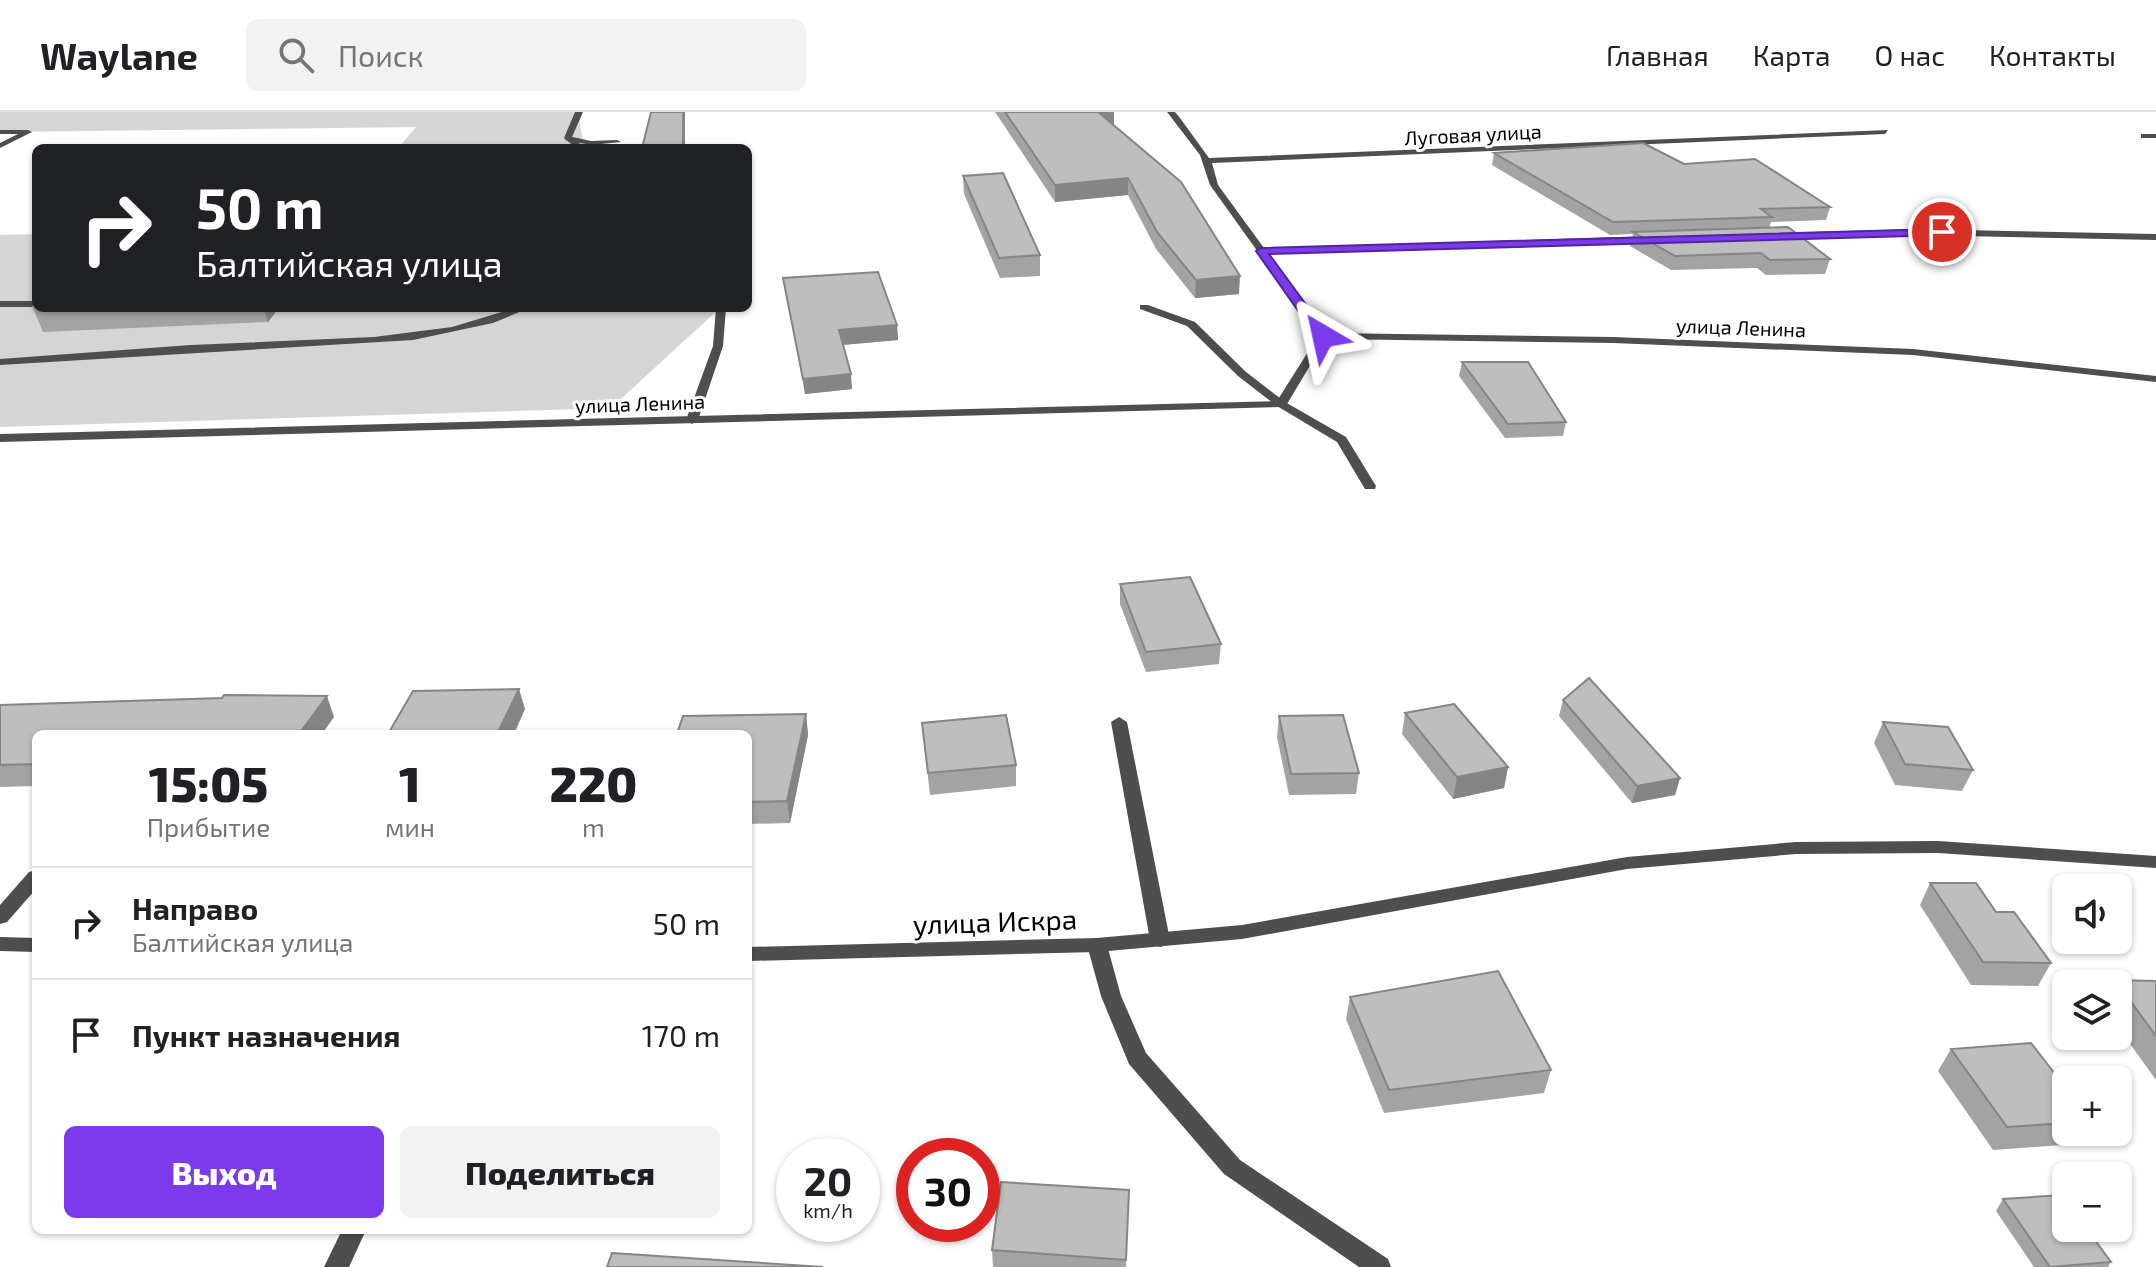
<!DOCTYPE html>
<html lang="ru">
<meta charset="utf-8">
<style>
body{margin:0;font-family:"Exo 2",sans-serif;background:#f2f2f2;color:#202124;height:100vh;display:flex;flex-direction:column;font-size:30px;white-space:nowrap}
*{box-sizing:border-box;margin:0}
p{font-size:26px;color:#757577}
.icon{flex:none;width:44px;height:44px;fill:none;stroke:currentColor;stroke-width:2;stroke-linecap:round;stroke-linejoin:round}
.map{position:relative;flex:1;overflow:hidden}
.side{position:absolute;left:32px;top:618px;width:720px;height:504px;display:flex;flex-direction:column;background:#fff;border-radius:12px;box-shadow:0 2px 6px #0004}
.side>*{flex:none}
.banner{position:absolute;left:32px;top:32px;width:720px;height:168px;border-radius:12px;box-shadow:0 2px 6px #0004;background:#202124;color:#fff;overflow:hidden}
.fabs{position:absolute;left:2052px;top:762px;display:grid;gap:16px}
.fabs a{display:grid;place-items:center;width:80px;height:80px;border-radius:12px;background:#fff;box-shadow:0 2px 6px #0004;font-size:40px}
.speed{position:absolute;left:776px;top:1026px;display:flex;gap:16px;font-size:40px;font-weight:700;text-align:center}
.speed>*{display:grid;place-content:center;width:104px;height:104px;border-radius:50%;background:#fff;box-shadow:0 2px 6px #0004;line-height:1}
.speed small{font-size:20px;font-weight:400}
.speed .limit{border:12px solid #d22;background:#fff;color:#111}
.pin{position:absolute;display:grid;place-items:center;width:68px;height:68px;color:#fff;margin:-34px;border:4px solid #fff;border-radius:50%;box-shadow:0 2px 8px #0007}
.me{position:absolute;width:88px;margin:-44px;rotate:324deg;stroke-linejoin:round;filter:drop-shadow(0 0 6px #0008)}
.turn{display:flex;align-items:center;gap:28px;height:168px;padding:0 32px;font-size:36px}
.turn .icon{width:104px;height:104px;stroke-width:2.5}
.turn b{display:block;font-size:56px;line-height:68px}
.eta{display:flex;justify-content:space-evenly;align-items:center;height:136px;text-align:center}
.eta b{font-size:48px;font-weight:800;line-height:56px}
.action{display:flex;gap:16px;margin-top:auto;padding:16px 32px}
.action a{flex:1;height:92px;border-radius:12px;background:#7c3aed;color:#fff;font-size:32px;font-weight:800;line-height:92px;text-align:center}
.action a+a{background:#f2f2f2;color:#202124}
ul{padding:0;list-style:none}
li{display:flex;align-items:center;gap:24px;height:112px;padding:0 32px;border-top:2px solid #e0e0e0}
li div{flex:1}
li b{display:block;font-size:30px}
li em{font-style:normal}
header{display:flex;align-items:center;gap:48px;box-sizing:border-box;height:112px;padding:0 40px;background:#fff;border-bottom:2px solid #e0e0e0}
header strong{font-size:38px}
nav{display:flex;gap:44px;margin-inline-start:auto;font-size:28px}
.search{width:560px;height:72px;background:#f2f2f2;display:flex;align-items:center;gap:20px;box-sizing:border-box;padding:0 28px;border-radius:12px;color:#757577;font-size:30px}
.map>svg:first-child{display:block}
.green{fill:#d5d5d5}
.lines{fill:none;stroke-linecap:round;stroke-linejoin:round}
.service{fill:#4e4e4e;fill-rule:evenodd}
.minor{fill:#4e4e4e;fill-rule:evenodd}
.tertiary{fill:#4e4e4e;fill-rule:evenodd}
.wall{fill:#a3a3a3}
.shaded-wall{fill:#858585}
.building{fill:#bebebe;stroke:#858585;stroke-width:2}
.route{fill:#7c3aed;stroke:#51269a;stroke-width:2}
.labels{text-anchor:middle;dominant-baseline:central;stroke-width:6;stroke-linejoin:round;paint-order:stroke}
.far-street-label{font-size:20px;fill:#000;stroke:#fff}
.near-street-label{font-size:28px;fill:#000;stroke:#fff}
</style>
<header>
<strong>Waylane</strong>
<div class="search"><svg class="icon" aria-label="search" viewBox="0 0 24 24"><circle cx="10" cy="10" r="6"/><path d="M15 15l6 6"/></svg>Поиск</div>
<nav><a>Главная</a><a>Карта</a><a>О нас</a><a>Контакты</a></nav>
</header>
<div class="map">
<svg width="2156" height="1155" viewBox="0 0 2156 1155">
<rect width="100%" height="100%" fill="#fff"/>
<g class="green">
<path d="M 0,0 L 578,0 L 584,36 L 398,36 L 416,15 L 0,20 Z"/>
<path d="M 36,122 L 36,196 L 720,196 L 611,296 L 0,315 L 0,123 Z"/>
</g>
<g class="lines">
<g class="service">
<path d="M 0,18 L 28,18 L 32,20 L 0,36 L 0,31 L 18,22 L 0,22 Z"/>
<path d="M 568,24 L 591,29 L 617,28 L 621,30 L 591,33 L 565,28 Z"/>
<rect x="0" y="189" width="36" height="6"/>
<path d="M 1140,193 L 1148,193 L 1195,210 L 1246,260 L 1285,290 L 1346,325 L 1376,374 L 1375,377 L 1365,377 L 1337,330 L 1277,294 L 1238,264 L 1187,214 L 1140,197 Z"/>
<path d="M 515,196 L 529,196 L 493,211 L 413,228 L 0,253 L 0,247 L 191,233 L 374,225 L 452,215 Z"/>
<path d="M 716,196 L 726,196 L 723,234 L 698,308 L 692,312 L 686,308 L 713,234 Z"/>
<path d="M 1119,605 L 1127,610 L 1170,828 L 1167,833 L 1160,835 L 1153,833 L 1150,828 L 1111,610 Z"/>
<path d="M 36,758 L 36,777 L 7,810 L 0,812 L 0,793 L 29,760 Z"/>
</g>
<g class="minor">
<path d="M 575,0 L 583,0 L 572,25 L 585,36 L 576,36 L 564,26 Z"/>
<path d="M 1167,0 L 1175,0 L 1180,6 L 1209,46 L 1888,18 L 1885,22 L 1212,51 L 1218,73 L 1264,136 L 1652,124 L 1657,127 L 1652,130 L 1268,142 L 1326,221 L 1613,225 L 1913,237 L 2156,264 L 2156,270 L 1913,243 L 1613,231 L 1326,227 L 1287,292 L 1281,295 L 0,330 L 0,322 L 1277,289 L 1318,224 L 1210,73 L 1200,43 Z"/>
<rect x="2141" y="22" width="15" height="4"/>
<path d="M 1912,117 L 2156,122 L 2156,128 L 1912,123 L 1779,127 L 1774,124 L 1779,121 Z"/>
<path d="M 1097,826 L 1104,828 L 1107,833 L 1121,884 L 1146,941 L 1240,1048 L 1388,1147 L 1391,1155 L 1359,1155 L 1224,1062 L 1129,952 L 1101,884 L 1087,833 L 1090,828 Z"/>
<path d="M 342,1118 L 366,1118 L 349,1155 L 324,1155 Z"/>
</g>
<g class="tertiary">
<path d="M 1938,729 L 2156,744 L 2156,756 L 1938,741 L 1796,742 L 1627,757 L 1242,827 L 1097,840 L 748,849 L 748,835 L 1097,826 L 1242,813 L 1627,745 L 1796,730 Z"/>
<path d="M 0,825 L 36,826 L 36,840 L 0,839 Z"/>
</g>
</g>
<g class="wall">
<path d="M 995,0 L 1114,0 L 1114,13 L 1239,182 L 1195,186 L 1156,137 L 1128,83 L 1055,90 Z"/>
<path d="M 1494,41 L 1684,52 L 1830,95 L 1826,108 L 1771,110 L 1769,116 L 1830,147 L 1825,162 L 1766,163 L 1757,156 L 1671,158 L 1630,134 L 1633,122 L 1610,123 L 1492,53 Z"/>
<path d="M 963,64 L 1040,143 L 1040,164 L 1000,166 L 964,82 Z"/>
<path d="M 783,166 L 897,213 L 898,228 L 843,233 L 852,277 L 805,282 Z"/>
<path d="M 36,191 L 36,196 L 279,196 L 268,210 L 43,220 L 32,194 Z"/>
<path d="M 1462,250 L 1566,310 L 1563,324 L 1505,326 L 1459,264 Z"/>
<path d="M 1120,472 L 1221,532 L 1219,552 L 1146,560 L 1120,492 Z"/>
<path d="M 1563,588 L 1680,666 L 1675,683 L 1632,691 L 1559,604 Z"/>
<path d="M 0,593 L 334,605 L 36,622 L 36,674 L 0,675 Z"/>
<path d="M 1405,601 L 1508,655 L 1504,676 L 1453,687 L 1402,622 Z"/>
<path d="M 806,602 L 808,623 L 790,711 L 748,712 L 748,622 Z"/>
<path d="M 1279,604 L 1359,661 L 1356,682 L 1289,683 L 1277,625 Z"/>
<path d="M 1883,610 L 1973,658 L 1962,679 L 1895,673 L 1874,631 Z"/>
<path d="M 922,611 L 1016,653 L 1016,674 L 930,683 Z"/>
<path d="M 1930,771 L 1996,800 L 2051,851 L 2038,874 L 1971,873 L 1920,793 Z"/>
<path d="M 2115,868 L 2156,869 L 2156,968 L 2118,915 L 2118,872 L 2112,872 Z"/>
<path d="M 1350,885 L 1551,958 L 1544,981 L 1384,1001 L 1346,907 Z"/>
<path d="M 1951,937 L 2066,976 L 2066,1020 L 2084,1020 L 2076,1032 L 1993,1038 L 1938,959 Z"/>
<path d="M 1129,1078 L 1126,1155 L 993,1155 L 992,1138 Z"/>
<path d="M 2003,1087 L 2111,1150 L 2108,1155 L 2034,1155 L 1996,1099 Z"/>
</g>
<g class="shaded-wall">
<rect x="683" y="0" width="2" height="36"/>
<path d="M 1098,0 L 1114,0 L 1114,14 Z"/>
<path d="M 1128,66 L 1128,83 L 1055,90 L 1055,73 Z"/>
<path d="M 1240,164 L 1239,182 L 1195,186 L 1196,168 Z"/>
<path d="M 263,196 L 279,196 L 268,210 Z"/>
<path d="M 897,213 L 898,228 L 841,233 L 839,218 Z"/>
<path d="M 851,262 L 852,277 L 805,282 L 803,267 Z"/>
<path d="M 519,577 L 525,597 L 514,622 L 497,622 Z"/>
<path d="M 327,584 L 334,605 L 322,622 L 299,622 Z"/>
<path d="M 806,602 L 808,623 L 790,711 L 787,689 Z"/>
<path d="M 1508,655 L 1504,676 L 1453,687 L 1457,665 Z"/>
<path d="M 1680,666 L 1675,683 L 1632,691 L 1637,674 Z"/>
</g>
<g class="building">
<path d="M 651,0 L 683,0 L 683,36 L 642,36 Z"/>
<path d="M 1005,0 L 1100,0 L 1098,0 L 1181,70 L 1240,164 L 1196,168 L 1157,120 L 1128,66 L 1055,73 Z"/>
<path d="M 1643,31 L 1684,52 L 1755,47 L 1830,95 L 1761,97 L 1772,105 L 1613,110 L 1494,41 Z"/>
<path d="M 1003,61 L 1040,143 L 999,146 L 963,64 Z"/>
<path d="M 1788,115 L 1830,147 L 1770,148 L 1761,141 L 1675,144 L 1633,120 Z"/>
<path d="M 878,160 L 897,213 L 839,218 L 851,262 L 803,267 L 783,166 Z"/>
<path d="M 1462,250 L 1528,250 L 1566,310 L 1508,312 Z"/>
<path d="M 1190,465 L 1221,532 L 1146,540 L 1120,472 Z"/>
<path d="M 1589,566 L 1680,666 L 1637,674 L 1563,588 Z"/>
<path d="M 519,577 L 497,622 L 388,622 L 413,579 Z"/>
<path d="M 224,583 L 327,584 L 299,622 L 36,622 L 36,652 L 0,653 L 0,593 L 222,586 Z"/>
<path d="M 1454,592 L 1508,655 L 1457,665 L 1405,601 Z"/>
<path d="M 806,602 L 787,689 L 748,690 L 748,622 L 677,622 L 683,604 Z"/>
<path d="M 1006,603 L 1016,653 L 928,661 L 922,611 Z"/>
<path d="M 1343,603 L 1359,661 L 1291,662 L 1279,604 Z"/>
<path d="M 1883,610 L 1948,615 L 1973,658 L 1905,652 Z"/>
<path d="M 1930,771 L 1976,771 L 1996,800 L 2014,800 L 2051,851 L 1983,850 Z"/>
<path d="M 1498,859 L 1551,958 L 1389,978 L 1350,885 Z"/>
<path d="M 2115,868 L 2156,869 L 2156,924 L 2118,872 Z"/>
<path d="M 2031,931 L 2066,976 L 2066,1011 L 2007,1015 L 1951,937 Z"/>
<path d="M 1001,1070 L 1129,1078 L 1126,1148 L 992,1138 Z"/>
<path d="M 2062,1083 L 2066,1088 L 2066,1116 L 2086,1116 L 2111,1150 L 2050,1155 L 2003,1087 Z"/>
<path d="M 612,1141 L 823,1155 L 607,1155 Z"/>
</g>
<path class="route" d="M 1942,117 L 1947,120 L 1946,123 L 1269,142 L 1329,224 L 1323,228 L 1318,227 L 1256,139 L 1261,136 Z"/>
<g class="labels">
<g class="far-street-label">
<text transform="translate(1473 22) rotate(-3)">Луговая улица</text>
<text transform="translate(1741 215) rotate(2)">улица Ленина</text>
<text transform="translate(640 291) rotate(-2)">улица Ленина</text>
</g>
<g class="near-street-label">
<text transform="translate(995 809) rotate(-2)">улица Искра</text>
</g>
</g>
</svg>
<div class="fabs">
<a><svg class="icon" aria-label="sound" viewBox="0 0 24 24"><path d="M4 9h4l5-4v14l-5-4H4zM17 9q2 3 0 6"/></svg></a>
<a><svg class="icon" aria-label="layers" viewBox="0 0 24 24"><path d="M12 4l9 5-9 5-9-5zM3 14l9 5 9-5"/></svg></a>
<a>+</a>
<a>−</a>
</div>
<div class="speed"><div>20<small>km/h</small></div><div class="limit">30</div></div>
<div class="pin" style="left:1942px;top:120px;background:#d93025"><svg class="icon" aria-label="arrive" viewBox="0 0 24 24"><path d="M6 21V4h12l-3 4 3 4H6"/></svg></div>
<svg class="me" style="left:1323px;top:224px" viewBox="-20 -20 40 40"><path d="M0-17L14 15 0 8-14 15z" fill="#7c3aed" stroke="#fff" stroke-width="4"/></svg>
<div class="banner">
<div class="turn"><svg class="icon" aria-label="right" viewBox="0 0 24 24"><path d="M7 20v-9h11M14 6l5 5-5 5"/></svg><div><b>50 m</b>Балтийская улица</div></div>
</div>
<section class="side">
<div class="eta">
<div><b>15:05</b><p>Прибытие</p></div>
<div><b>1</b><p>мин</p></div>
<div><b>220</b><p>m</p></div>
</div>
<ul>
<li><svg class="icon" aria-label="right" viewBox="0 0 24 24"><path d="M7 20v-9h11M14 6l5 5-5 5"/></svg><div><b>Направо</b><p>Балтийская улица</p></div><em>50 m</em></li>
<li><svg class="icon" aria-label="arrive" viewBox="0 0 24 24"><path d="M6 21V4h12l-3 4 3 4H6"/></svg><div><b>Пункт назначения</b></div><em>170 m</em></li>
</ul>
<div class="action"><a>Выход</a><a>Поделиться</a></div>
</section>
</div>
